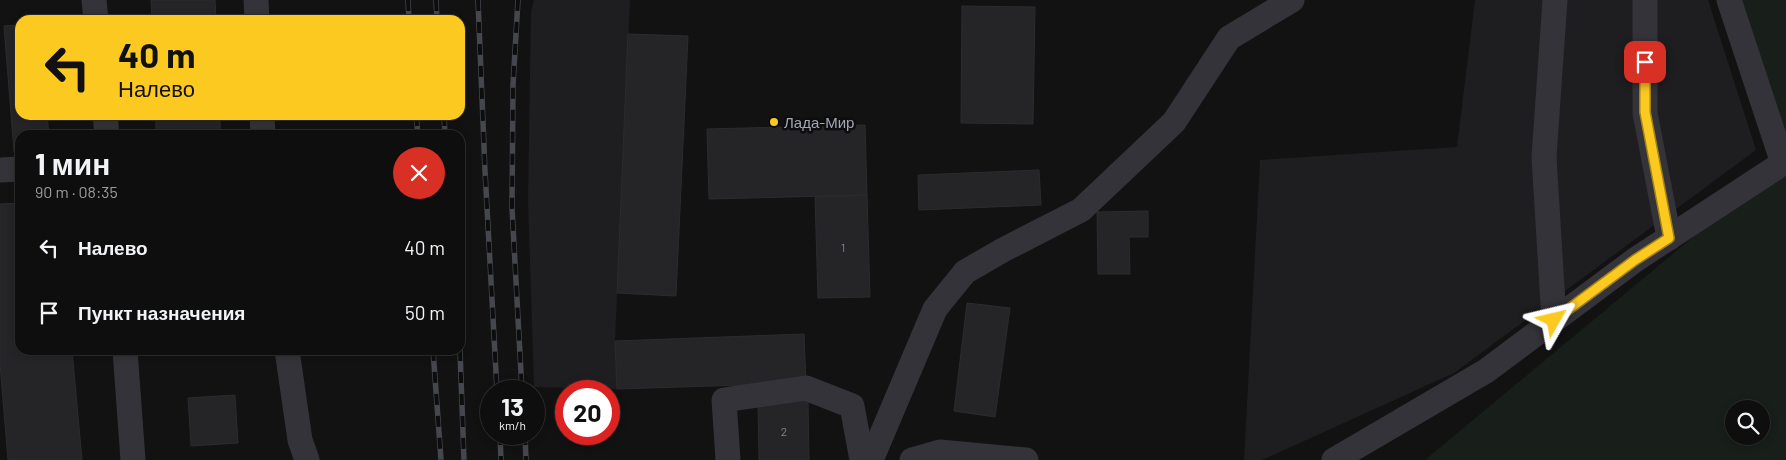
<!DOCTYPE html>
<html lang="ru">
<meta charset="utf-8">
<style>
body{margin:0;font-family:Barlow,sans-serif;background:#171717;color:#f1f3f6;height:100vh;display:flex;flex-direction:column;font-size:19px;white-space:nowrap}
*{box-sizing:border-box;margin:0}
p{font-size:16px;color:#9b9c9e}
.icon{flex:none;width:28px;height:28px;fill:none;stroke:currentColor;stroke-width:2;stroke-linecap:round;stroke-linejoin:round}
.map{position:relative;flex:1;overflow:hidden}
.details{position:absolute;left:15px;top:130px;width:450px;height:225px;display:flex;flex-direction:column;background:#0e0e0e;border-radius:15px;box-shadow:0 2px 8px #0003,0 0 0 1px #2e2e2e}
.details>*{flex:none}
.guide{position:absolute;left:15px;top:15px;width:450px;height:105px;border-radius:15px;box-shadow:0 2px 8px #0003,0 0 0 1px #2e2e2e;background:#fcc921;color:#111;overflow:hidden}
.tools{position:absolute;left:1725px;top:400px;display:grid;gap:10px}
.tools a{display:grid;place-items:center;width:45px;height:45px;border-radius:50%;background:#0e0e0e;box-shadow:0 2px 8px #0003,0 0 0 1px #2e2e2e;font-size:25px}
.speed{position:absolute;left:480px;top:380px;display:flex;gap:10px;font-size:25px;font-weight:700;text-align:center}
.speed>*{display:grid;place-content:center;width:65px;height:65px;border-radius:50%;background:#0e0e0e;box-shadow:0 2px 8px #0003,0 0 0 1px #2e2e2e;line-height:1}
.speed small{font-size:12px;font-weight:400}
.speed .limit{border:8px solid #d22;background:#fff;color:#111}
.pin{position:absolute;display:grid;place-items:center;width:42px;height:42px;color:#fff;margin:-21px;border-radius:10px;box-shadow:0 2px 8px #0006}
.me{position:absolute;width:55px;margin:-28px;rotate:53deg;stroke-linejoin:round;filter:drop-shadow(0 0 4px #0008)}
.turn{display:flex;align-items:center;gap:18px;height:105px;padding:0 20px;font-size:22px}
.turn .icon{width:65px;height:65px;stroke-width:2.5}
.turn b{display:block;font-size:35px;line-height:42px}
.round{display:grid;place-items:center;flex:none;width:52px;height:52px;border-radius:26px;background:#171717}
.overview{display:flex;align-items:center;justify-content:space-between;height:85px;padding:0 20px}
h1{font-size:30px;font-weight:700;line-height:38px}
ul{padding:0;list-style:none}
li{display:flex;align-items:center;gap:15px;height:65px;padding:0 20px}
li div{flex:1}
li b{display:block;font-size:19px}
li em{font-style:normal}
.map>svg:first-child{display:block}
.built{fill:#1e1e20}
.green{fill:#181e19;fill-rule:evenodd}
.building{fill:#252528;stroke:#2c2c30}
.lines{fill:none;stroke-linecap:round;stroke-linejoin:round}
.minor{stroke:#333339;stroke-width:25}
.rail-casing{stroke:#45474e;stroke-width:5.5}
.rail{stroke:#0d0d0e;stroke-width:4;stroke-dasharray:11;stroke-linecap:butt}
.route-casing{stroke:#a48315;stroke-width:12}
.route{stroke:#fcc921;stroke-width:9}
.poi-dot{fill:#fcc921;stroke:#0d0d0e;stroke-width:2}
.labels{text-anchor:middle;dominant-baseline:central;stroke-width:5;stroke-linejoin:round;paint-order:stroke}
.number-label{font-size:12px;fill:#828591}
.poi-label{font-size:15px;fill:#a2a6b5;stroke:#0d0d0e;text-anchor:start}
</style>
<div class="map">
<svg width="1786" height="460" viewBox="0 0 1786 460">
<rect width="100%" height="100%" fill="#121213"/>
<g class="built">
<path d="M 534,0 L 630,0 L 615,341 L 617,389 L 534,387 L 528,200 L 531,12 Z"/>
<path d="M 1475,0 L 1708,0 L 1756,150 L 1454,373 L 1262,460 L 1244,460 L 1260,160 L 1457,147 Z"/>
</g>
<path class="green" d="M 1730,0 L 1786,0 L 1786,460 L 1425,460 L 1782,163 ZM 1734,409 L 1761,409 L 1761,436 L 1734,436 Z"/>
<g class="building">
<path d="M 151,0 L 215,0 L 216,20 L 152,20 Z"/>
<path d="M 962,6 L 1035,7 L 1033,124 L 961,123 Z"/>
<path d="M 20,25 L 20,115 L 47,115 L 49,135 L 20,135 L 20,151 L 14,152 L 4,26 Z"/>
<path d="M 628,34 L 688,36 L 676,296 L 617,293 Z"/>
<rect x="156" y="115" width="64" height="20"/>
<path d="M 865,125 L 867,195 L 709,199 L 707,129 Z"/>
<path d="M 1039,170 L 1041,205 L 919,210 L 918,175 Z"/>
<path d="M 867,195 L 870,297 L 818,298 L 815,197 Z"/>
<path d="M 20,203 L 20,350 L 72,350 L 82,460 L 8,460 L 0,364 L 0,204 Z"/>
<path d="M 1148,211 L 1148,237 L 1129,237 L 1130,274 L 1098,274 L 1097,212 Z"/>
<path d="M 967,303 L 1010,308 L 995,417 L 954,411 Z"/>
<path d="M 804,334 L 806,383 L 617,389 L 615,341 Z"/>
<path d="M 235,395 L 238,443 L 191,446 L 188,398 Z"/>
<path d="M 808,401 L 809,460 L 759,460 L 758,402 Z"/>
</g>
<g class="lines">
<g class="minor">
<path d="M 94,0 L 96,20"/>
<path d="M 256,0 L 257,20"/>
<path d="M 1645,0 L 1645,113 L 1669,238"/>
<path d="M 1729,0 L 1783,163"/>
<path d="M 105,115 L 107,135"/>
<path d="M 262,115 L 263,135"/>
<path d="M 0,170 L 20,169"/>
<path d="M 1554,320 L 1544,157 L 1555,0"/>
<path d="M 125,350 L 133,460"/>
<path d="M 287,350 L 300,440 L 307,460"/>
<path d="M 728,460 L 724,400 L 806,388 L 852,406 L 862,460"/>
<path d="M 871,460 L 935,309 L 965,272 L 1003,250 L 1081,210 L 1174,122 L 1229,38 L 1292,0"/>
<path d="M 912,460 L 940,452 L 1026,460"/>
<path d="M 1334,460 L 1486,371 L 1635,260 L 1786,161"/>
</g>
<defs>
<g id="rail">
<path d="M 408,0 L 409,20"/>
<path d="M 436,0 L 437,20"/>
<path d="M 478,0 L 485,171 L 497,391"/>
<path d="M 518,0 L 513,85 L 512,208 L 522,391"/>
<path d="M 416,115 L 418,135"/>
<path d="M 444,115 L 445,135"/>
<path d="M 433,350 L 441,460"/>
<path d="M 460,350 L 464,460"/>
<path d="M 500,434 L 501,460"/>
<path d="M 525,434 L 526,460"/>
</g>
</defs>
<use href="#rail" class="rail-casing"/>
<use href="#rail" class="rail"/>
</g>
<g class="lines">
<defs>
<path id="route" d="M 1554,320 L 1635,260 L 1669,238 L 1645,112 L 1645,62"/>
</defs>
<use href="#route" class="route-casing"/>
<use href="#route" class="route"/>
</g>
<circle class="poi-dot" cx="774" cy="122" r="5"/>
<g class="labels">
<g class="number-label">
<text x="843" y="247">1</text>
<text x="784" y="431">2</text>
</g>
<g class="poi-label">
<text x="784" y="122">Лада-Мир</text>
</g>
</g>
</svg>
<div class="tools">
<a><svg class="icon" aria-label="search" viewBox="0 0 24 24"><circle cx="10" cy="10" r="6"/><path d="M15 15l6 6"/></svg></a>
</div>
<div class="speed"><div>13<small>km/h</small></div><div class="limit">20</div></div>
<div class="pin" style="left:1645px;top:62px;background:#d93025"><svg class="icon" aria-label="arrive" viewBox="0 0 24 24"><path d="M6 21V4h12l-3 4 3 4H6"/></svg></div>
<svg class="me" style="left:1554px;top:320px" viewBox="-20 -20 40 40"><path d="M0-17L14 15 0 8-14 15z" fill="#fcc921" stroke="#fff" stroke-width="4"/></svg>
<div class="guide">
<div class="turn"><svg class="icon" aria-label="left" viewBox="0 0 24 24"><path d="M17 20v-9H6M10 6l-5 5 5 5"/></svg><div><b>40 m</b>Налево</div></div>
</div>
<section class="details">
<div class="overview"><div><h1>1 мин</h1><p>90 m · 08:35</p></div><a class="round" style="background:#d93025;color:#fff"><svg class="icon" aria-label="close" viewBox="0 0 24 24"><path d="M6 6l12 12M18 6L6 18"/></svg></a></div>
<ul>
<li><svg class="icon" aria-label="left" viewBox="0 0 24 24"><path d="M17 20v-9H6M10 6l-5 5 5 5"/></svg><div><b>Налево</b></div><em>40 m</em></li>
<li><svg class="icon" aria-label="arrive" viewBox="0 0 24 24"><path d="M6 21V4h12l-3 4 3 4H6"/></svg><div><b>Пункт назначения</b></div><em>50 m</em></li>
</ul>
</section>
</div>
